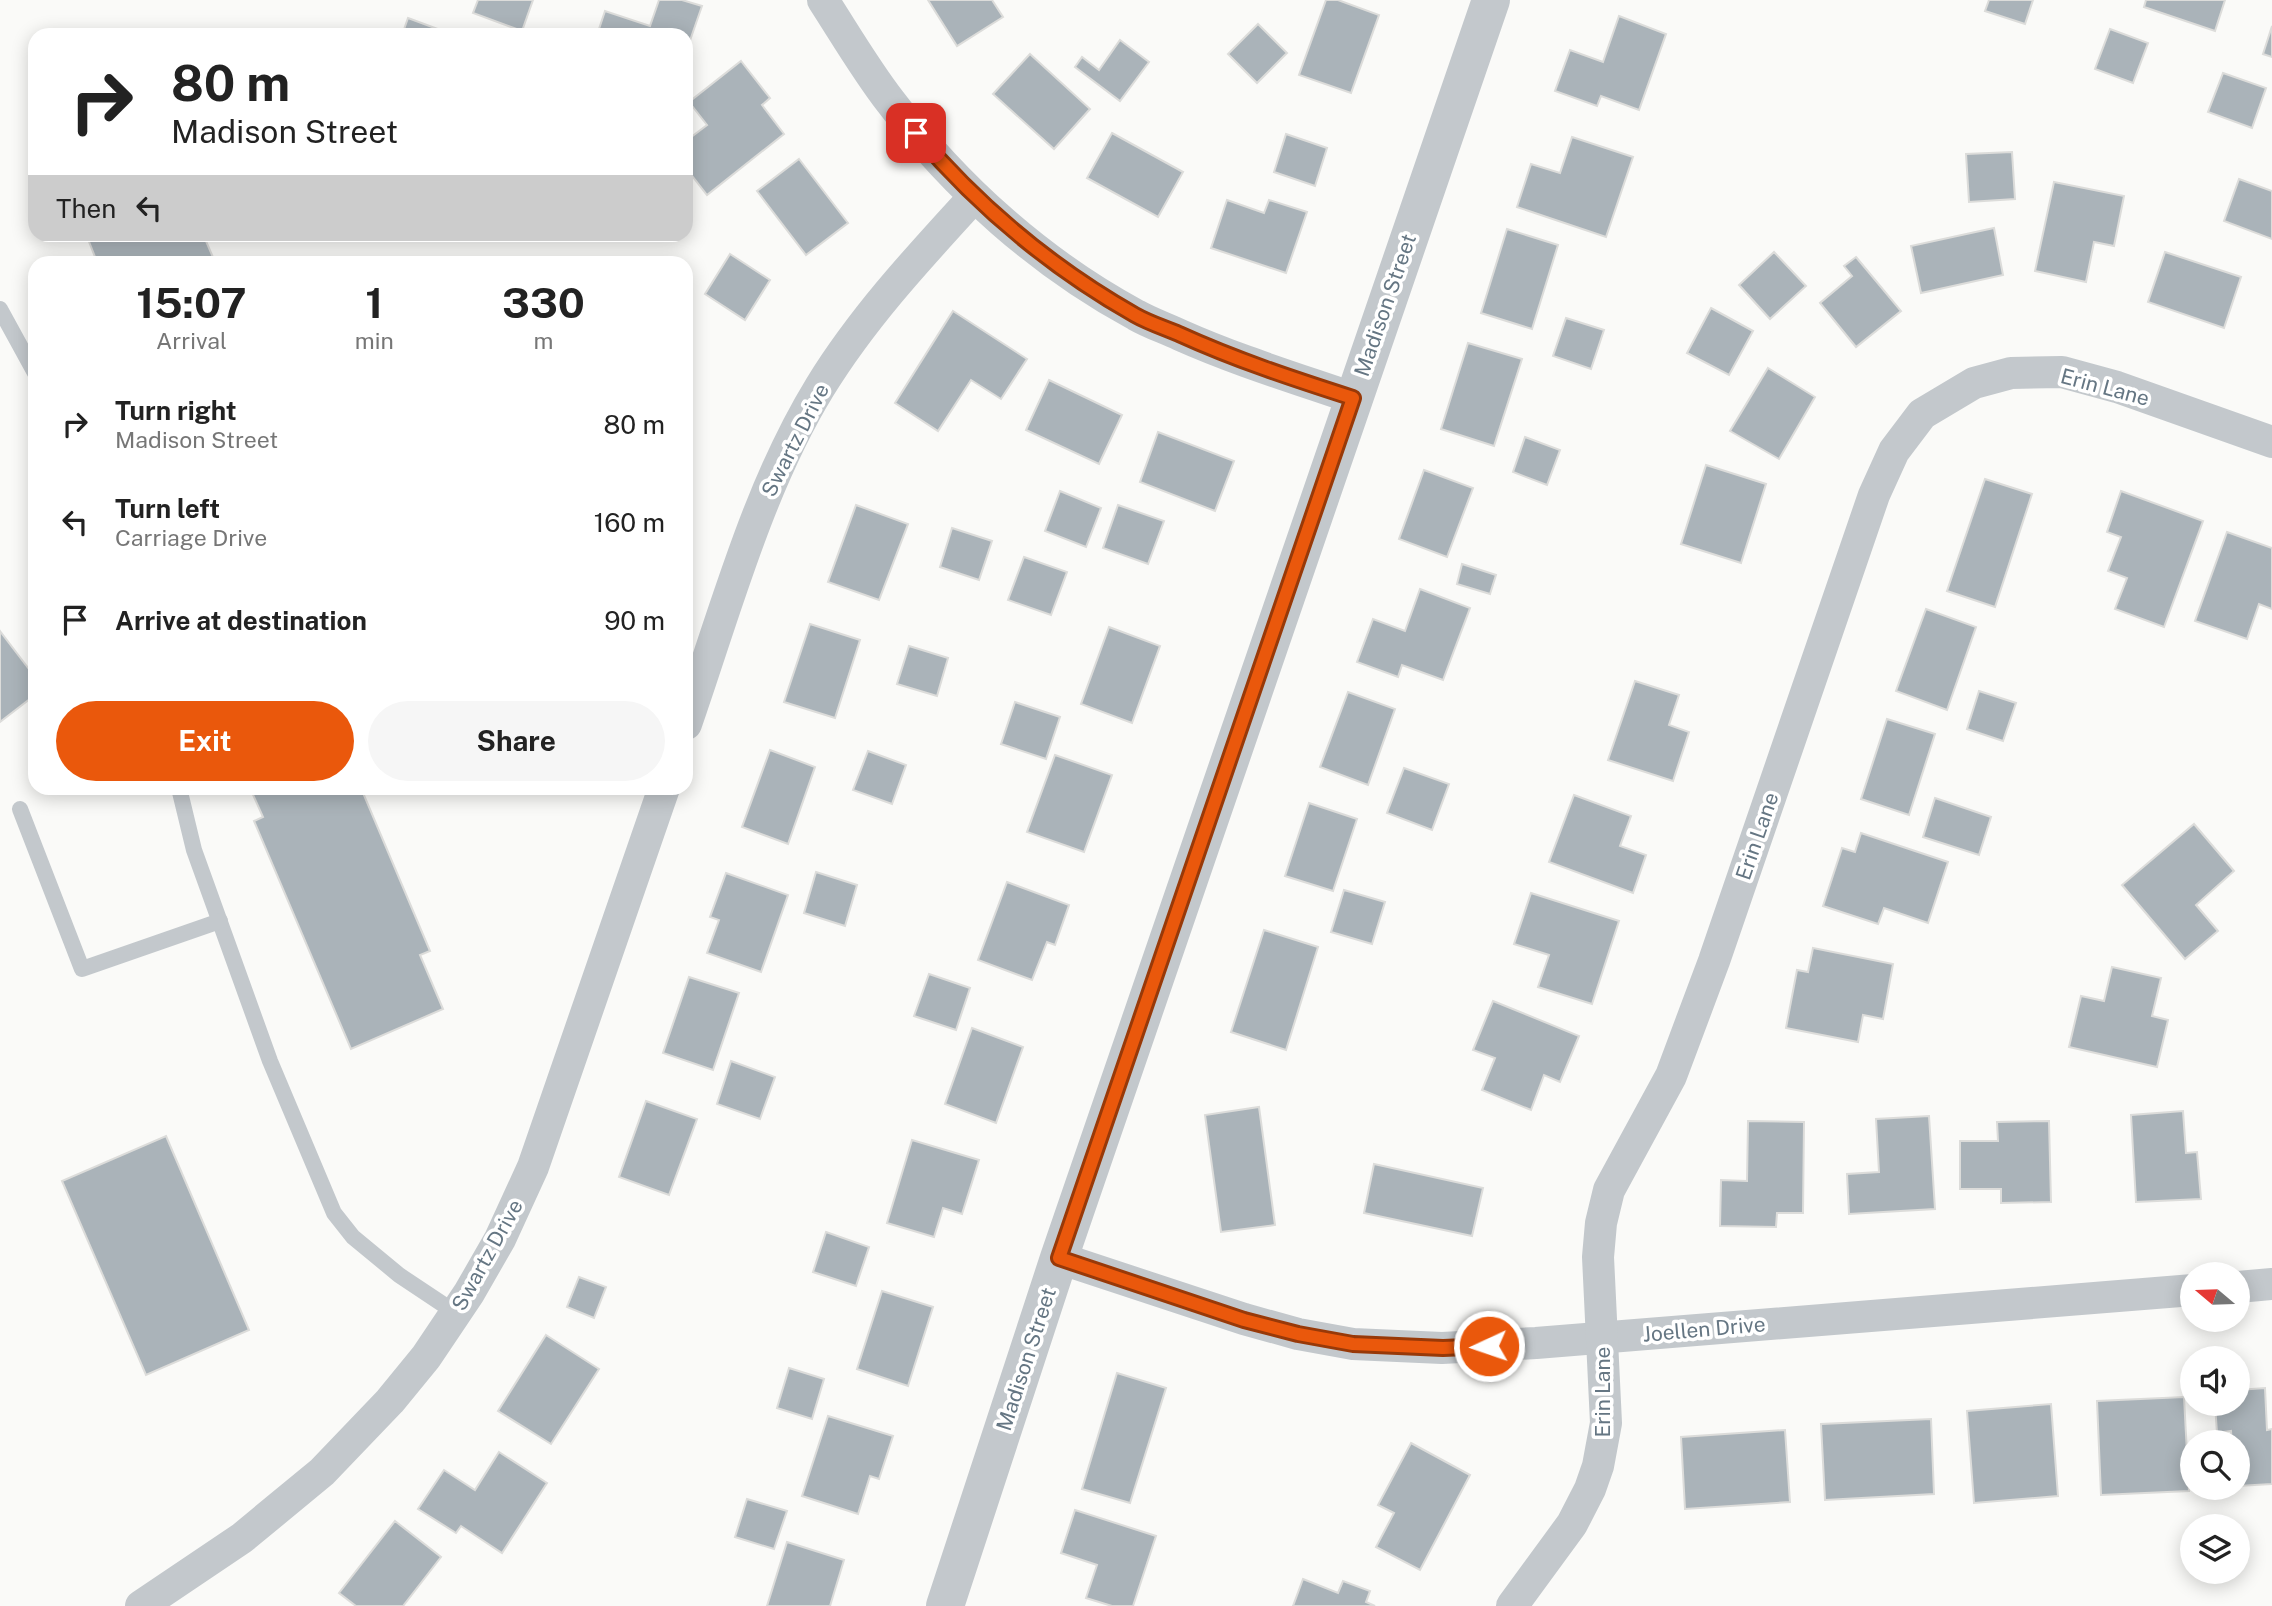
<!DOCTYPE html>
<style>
body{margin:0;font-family:"Public Sans",sans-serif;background:#f6f6f6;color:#222;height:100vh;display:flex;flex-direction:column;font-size:26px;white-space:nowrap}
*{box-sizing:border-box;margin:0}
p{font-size:23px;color:#767676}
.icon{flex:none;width:38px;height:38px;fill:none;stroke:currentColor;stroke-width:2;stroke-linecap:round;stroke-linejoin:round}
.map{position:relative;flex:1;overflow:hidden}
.panel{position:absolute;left:28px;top:256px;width:665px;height:539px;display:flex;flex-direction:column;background:#fff;border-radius:21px;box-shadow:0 4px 18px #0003}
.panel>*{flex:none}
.top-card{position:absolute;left:28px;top:28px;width:665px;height:214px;border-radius:21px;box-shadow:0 4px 18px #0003;background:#fff;color:#222;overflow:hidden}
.needle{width:46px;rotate:289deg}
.buttons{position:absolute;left:2180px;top:1262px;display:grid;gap:14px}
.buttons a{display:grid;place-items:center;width:70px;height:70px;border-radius:50%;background:#fff;box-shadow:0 4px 18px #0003;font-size:35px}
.pin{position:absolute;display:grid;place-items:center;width:60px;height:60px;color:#fff;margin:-30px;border-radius:14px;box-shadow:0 4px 10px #0006}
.me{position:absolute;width:77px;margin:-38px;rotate:267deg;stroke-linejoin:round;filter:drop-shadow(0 0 5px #0008)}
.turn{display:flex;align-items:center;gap:24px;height:147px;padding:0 28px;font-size:32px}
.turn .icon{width:91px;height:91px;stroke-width:2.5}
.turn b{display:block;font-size:49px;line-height:60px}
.then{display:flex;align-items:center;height:66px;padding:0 28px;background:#0003;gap:14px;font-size:26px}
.eta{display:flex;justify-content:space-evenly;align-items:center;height:119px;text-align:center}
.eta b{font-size:42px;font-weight:700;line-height:49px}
.primary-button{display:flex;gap:14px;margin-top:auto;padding:14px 28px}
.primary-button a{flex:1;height:80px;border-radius:42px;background:#ea580c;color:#fff;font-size:28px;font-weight:700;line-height:80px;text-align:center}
.primary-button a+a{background:#f6f6f6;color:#222}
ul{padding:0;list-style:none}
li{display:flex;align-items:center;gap:21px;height:98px;padding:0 28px}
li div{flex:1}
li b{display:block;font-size:26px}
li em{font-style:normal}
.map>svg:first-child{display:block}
.building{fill:#aab3b9;stroke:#dcdcda;stroke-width:2}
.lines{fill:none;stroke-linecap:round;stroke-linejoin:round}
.service{stroke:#c3c8cc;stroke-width:16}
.minor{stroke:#c3c8cc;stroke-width:32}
.tertiary{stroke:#c3c8cc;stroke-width:38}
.route-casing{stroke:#983908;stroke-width:18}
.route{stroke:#ea580c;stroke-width:12}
.labels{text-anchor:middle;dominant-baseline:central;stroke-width:7;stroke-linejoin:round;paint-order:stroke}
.street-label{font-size:21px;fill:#657683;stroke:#fff}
</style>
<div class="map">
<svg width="2272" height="1606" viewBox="0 0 2272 1606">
<rect width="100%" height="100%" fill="#fafaf8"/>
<g class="building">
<path d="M 478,0 L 533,0 L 522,31 L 473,13 Z"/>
<path d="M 659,0 L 682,0 L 702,6 L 686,52 L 686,35 L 597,35 L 605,11 L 650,26 Z"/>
<path d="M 928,0 L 992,0 L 1003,17 L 957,46 Z"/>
<path d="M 1326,0 L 1338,0 L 1379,15 L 1351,93 L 1299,75 Z"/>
<path d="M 1989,0 L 2033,0 L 2025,24 L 1985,11 Z"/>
<path d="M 2146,0 L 2225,0 L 2215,31 L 2144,7 Z"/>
<path d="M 1619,16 L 1666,34 L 1639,110 L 1601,96 L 1597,106 L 1555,91 L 1570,50 L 1603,62 Z"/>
<path d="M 408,18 L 451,34 L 450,35 L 402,35 Z"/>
<path d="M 1258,24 L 1287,53 L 1257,83 L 1228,54 Z"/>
<path d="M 2272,26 L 2272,57 L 2263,54 Z"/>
<path d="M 2110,29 L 2148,43 L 2133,83 L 2095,69 Z"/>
<path d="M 1120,40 L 1149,62 L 1120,101 L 1075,67 L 1082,57 L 1099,70 Z"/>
<path d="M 1030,54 L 1090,109 L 1054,149 L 993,94 Z"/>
<path d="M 741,61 L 770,98 L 762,105 L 784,134 L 707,195 L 686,168 L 686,141 L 707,125 L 689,102 Z"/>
<path d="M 2223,73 L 2266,88 L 2252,128 L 2208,112 Z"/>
<path d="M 1112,133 L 1183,172 L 1158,217 L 1087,178 Z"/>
<path d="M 1286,134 L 1327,148 L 1315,186 L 1274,172 Z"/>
<path d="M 1572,137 L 1633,157 L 1606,237 L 1517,207 L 1531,164 L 1560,173 Z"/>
<path d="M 2012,152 L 2015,199 L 1969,202 L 1966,154 Z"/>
<path d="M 799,159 L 848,223 L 806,255 L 757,191 Z"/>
<path d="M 2239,179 L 2272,191 L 2272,239 L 2224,221 Z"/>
<path d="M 2054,182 L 2124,196 L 2114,246 L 2094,242 L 2086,282 L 2035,271 Z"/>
<path d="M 1227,200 L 1264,213 L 1269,200 L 1307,212 L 1286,273 L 1211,248 Z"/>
<path d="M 1994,228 L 2003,275 L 1921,293 L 1911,246 Z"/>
<path d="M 1507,229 L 1558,245 L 1532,329 L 1481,313 Z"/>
<path d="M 86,234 L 203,234 L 215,262 L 97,262 Z"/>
<path d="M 1774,252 L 1806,286 L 1770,319 L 1739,285 Z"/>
<path d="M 2165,252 L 2241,277 L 2224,328 L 2148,302 Z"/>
<path d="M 730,254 L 770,280 L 745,320 L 705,294 Z"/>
<path d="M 1856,257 L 1901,311 L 1856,347 L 1820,303 L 1852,276 L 1844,266 Z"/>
<path d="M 1711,308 L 1753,331 L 1729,375 L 1687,353 Z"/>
<path d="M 953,311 L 1027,359 L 1001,399 L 971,380 L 938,431 L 895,403 Z"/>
<path d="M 1566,318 L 1604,330 L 1591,369 L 1553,356 Z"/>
<path d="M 1468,343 L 1522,359 L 1494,446 L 1441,429 Z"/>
<path d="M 1768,368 L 1815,397 L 1779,459 L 1730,431 Z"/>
<path d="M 1049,380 L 1122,415 L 1099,464 L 1026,430 Z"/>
<path d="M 1158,432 L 1234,461 L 1215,511 L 1140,482 Z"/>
<path d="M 1525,437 L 1560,450 L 1547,485 L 1513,472 Z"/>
<path d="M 1706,465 L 1766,484 L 1741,563 L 1681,544 Z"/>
<path d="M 1424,470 L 1473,488 L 1447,557 L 1399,539 Z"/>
<path d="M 1985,479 L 2032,494 L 1995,607 L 1947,591 Z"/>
<path d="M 1060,491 L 1101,508 L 1086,547 L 1045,531 Z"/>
<path d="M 2121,491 L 2203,521 L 2164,627 L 2115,609 L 2127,578 L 2108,571 L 2121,537 L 2107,532 Z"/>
<path d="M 856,505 L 908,524 L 879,600 L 828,582 Z"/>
<path d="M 1118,505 L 1164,521 L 1148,564 L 1103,548 Z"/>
<path d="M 952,528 L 992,541 L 979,580 L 940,567 Z"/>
<path d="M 2227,532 L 2272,548 L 2272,609 L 2259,604 L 2247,639 L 2195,621 Z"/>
<path d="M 1024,557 L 1067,572 L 1051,615 L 1008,600 Z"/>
<path d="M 1462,564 L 1496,575 L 1490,594 L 1457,584 Z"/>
<path d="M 1420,589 L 1470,608 L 1443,680 L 1402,665 L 1398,677 L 1357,662 L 1373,619 L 1405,631 Z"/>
<path d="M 1926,609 L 1976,627 L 1947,710 L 1896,691 Z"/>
<path d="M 810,624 L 860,640 L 835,718 L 784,702 Z"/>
<path d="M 1109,627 L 1160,646 L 1132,723 L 1081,704 Z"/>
<path d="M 0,631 L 35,677 L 35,695 L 0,722 Z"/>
<path d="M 909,646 L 948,658 L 937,696 L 897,684 Z"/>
<path d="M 1635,681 L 1679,695 L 1669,725 L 1689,732 L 1673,781 L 1608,760 Z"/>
<path d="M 1979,691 L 2016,703 L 2003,741 L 1967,729 Z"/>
<path d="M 1348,692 L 1395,709 L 1368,785 L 1320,767 Z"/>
<path d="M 1015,702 L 1060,717 L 1046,759 L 1001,744 Z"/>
<path d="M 1887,719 L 1935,734 L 1909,815 L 1861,799 Z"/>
<path d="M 770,750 L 815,767 L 788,844 L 742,827 Z"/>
<path d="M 868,751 L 906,765 L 892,804 L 853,790 Z"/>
<path d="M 1055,755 L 1112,775 L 1084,852 L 1027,832 Z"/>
<path d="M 1404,768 L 1449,784 L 1432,830 L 1387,813 Z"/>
<path d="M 250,788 L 361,788 L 430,951 L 420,955 L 443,1009 L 351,1049 L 254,821 L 263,817 Z"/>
<path d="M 1574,795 L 1631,816 L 1620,846 L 1646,855 L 1633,893 L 1549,862 Z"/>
<path d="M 1935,798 L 1991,817 L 1979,855 L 1923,837 Z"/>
<path d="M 1309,803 L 1357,819 L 1333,891 L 1285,876 Z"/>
<path d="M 2194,824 L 2234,871 L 2196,905 L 2218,931 L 2185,959 L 2122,885 Z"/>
<path d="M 1861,833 L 1948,862 L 1928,923 L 1884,908 L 1878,924 L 1823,906 L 1842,848 L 1855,852 Z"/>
<path d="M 816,872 L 857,885 L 845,926 L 804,913 Z"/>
<path d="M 726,873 L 788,895 L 761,972 L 707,953 L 719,920 L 710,917 Z"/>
<path d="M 1007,882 L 1069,905 L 1055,945 L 1047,942 L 1032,980 L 978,960 Z"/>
<path d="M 1344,890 L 1385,902 L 1372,944 L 1331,932 Z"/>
<path d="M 1531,893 L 1619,921 L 1592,1004 L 1538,987 L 1549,955 L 1514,944 Z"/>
<path d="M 1264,930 L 1318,947 L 1286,1050 L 1231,1032 Z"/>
<path d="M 1813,948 L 1893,964 L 1883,1019 L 1863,1015 L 1858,1042 L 1786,1028 L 1797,970 L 1808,972 Z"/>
<path d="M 2112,967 L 2161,978 L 2152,1016 L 2168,1020 L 2157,1067 L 2069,1047 L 2081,996 L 2104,1001 Z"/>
<path d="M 929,974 L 970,988 L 956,1030 L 914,1016 Z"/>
<path d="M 689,977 L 739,993 L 713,1070 L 663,1053 Z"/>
<path d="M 1493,1001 L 1579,1036 L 1560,1082 L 1544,1075 L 1531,1110 L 1482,1090 L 1495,1058 L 1473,1050 Z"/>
<path d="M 972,1028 L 1023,1047 L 996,1123 L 945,1104 Z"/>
<path d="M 731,1061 L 775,1077 L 760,1119 L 717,1104 Z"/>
<path d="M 646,1101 L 697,1119 L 669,1195 L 619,1177 Z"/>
<path d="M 1259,1107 L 1275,1225 L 1221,1232 L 1205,1115 Z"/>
<path d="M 2183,1111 L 2186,1153 L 2197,1152 L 2201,1199 L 2136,1202 L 2131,1115 Z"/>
<path d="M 1929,1116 L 1935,1209 L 1849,1214 L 1847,1174 L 1879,1172 L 1876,1119 Z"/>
<path d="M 1748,1121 L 1804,1122 L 1803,1213 L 1777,1213 L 1776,1227 L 1720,1226 L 1721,1180 L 1747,1181 Z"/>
<path d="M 2049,1121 L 2051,1202 L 2001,1203 L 2001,1189 L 1960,1189 L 1960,1141 L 1998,1141 L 1997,1122 Z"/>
<path d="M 166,1136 L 249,1330 L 146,1375 L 62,1181 Z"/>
<path d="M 912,1140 L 979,1160 L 962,1214 L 943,1208 L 934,1237 L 887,1223 Z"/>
<path d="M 1374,1164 L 1483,1188 L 1472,1236 L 1364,1213 Z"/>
<path d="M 826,1232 L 869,1247 L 856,1286 L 813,1272 Z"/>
<path d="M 579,1277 L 606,1287 L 594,1318 L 567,1307 Z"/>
<path d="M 882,1291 L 933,1307 L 908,1386 L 857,1369 Z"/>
<path d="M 546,1335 L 599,1369 L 551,1444 L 498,1411 Z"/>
<path d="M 789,1368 L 824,1379 L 812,1419 L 777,1408 Z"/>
<path d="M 1117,1373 L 1166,1388 L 1130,1503 L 1082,1489 Z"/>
<path d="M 2265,1388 L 2267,1430 L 2272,1429 L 2272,1484 L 2238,1486 L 2238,1442 L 2232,1442 L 2231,1431 L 2217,1433 L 2215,1404 L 2238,1404 L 2238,1390 Z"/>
<path d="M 2184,1397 L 2189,1491 L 2101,1495 L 2097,1401 Z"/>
<path d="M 2051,1404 L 2058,1496 L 1974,1503 L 1967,1411 Z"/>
<path d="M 828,1416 L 893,1436 L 879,1479 L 870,1476 L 858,1514 L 802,1496 Z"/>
<path d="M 1931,1419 L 1934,1494 L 1825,1500 L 1821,1424 Z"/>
<path d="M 1785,1430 L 1790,1502 L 1685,1509 L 1681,1437 Z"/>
<path d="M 1411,1443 L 1470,1475 L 1420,1570 L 1376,1547 L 1394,1513 L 1378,1505 Z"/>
<path d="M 499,1452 L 547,1483 L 502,1553 L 461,1526 L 456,1533 L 418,1509 L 444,1470 L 475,1490 Z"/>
<path d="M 747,1499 L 787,1511 L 774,1549 L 735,1537 Z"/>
<path d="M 1075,1510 L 1156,1536 L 1133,1606 L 1112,1606 L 1086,1598 L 1097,1565 L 1061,1553 Z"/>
<path d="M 395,1521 L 441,1557 L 403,1606 L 356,1606 L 339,1593 Z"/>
<path d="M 787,1542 L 844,1560 L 830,1606 L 767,1606 Z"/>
<path d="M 1303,1579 L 1338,1593 L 1343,1581 L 1370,1591 L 1366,1602 L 1375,1606 L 1293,1606 Z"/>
</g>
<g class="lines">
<g class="service">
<path d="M 0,309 L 35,373"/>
<path d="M 179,788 L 194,850 L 270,1061 L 334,1213 L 353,1237 L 399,1275 L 456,1313"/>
<path d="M 20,809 L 82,969 L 220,921"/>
</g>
<g class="minor">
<path d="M 823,0 C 845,34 866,70 890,101 C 956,188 1040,263 1136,315 C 1150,323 1165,328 1180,335 C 1236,360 1295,378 1353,398"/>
<path d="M 686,724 C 725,612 758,488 820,387 C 863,317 919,257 974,197"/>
<path d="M 1059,1258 L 1244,1319 L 1298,1334 L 1353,1344 L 1442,1348 L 1536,1343 L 2193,1290"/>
<path d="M 2238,1287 L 2272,1284"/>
<path d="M 141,1606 L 242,1538 L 322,1472 L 390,1401 L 426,1357 L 469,1293 L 500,1239 L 533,1167 L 664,788"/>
<path d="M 1512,1606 L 1572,1524 L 1590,1489 L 1598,1466 L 1606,1423 L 1598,1257 L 1601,1223 L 1609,1190 L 1671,1076 L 1714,961 L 1874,495 L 1894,451 L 1922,414 L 1974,383 L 2011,373 L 2062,372 L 2117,387 L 2272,442"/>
</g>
<path class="tertiary" d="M 945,1606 L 1059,1258 L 1491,0"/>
</g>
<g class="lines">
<defs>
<path id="route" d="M 916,133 C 978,206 1052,268 1135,315 C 1149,323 1165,328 1179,334 C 1236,360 1294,379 1353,398 L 1059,1258 L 1244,1320 L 1298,1334 L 1353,1344 L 1443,1348 L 1489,1346"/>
</defs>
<use href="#route" class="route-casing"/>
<use href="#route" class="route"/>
</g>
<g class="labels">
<g class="street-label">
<text transform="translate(1385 305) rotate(-71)">Madison Street</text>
<text transform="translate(2105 387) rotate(15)">Erin Lane</text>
<text transform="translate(795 440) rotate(-63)">Swartz Drive</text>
<text transform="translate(1757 836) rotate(-71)">Erin Lane</text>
<text transform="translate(487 1255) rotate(-61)">Swartz Drive</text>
<text transform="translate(1704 1329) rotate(-5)">Joellen Drive</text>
<text transform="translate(1026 1359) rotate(-72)">Madison Street</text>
<text transform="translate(1602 1392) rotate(-90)">Erin Lane</text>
</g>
</g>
</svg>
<div class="buttons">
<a><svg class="needle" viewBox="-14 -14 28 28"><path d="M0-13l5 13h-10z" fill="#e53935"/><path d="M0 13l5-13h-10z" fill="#767676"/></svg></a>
<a><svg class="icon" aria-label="sound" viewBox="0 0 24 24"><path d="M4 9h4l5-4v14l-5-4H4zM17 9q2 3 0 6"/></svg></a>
<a><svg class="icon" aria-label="search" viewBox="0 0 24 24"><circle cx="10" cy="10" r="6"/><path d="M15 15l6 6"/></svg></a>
<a><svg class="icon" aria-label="layers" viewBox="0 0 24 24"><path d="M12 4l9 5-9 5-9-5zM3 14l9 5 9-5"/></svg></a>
</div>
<div class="pin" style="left:916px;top:133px;background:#d93025"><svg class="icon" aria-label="arrive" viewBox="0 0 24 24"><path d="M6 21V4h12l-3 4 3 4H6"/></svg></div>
<svg class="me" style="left:1489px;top:1346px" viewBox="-20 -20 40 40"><circle r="17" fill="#ea580c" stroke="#fff" stroke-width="3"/><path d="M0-11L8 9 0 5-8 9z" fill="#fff"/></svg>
<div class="top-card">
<div class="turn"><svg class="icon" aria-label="right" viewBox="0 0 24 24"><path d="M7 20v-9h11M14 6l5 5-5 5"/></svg><div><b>80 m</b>Madison Street</div></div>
<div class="then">Then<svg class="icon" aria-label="left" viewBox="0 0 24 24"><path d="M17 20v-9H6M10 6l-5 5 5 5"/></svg></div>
</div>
<section class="panel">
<div class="eta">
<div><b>15:07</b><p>Arrival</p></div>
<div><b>1</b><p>min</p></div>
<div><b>330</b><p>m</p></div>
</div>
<ul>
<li><svg class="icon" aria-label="right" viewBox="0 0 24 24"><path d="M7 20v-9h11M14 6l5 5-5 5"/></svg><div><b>Turn right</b><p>Madison Street</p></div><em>80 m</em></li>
<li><svg class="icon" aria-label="left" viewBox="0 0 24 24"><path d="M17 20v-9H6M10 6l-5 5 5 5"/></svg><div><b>Turn left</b><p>Carriage Drive</p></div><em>160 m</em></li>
<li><svg class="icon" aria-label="arrive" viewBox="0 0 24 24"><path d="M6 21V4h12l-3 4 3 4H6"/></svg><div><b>Arrive at destination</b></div><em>90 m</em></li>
</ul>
<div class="primary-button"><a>Exit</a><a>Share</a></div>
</section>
</div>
